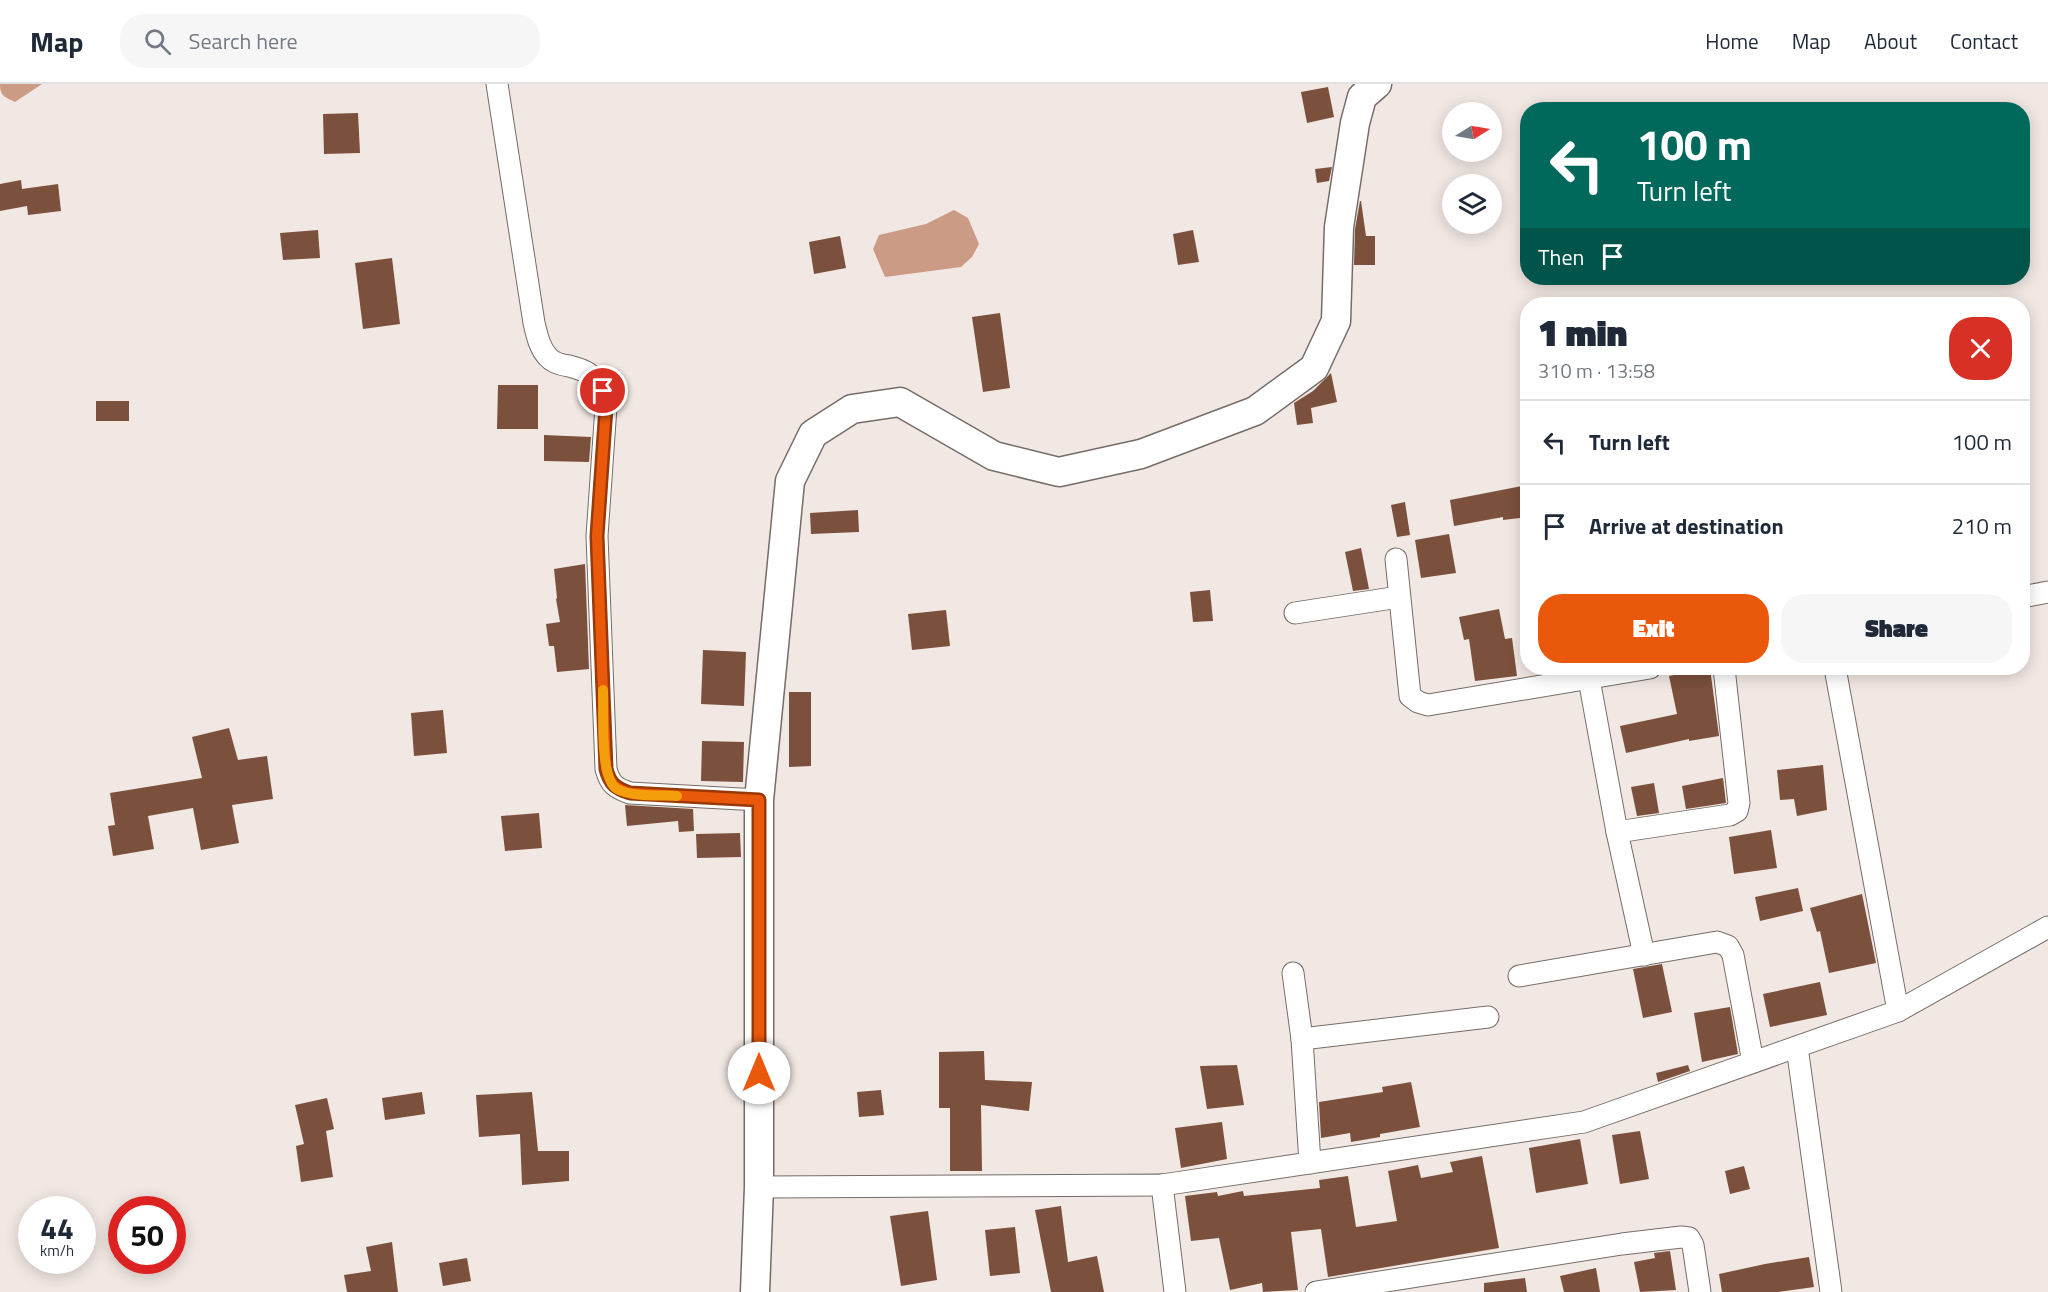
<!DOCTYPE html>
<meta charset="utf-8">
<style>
body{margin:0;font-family:"Titillium Web",sans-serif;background:#f6f6f7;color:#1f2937;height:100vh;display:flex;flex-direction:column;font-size:22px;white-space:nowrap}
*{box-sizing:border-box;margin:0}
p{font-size:20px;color:#747a83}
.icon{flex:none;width:33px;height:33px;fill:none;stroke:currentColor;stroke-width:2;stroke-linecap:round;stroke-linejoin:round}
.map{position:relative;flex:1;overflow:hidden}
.side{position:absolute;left:1520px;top:213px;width:510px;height:378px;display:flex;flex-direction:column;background:#fff;border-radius:24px;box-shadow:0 3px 15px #0003}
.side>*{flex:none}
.guide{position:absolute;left:1520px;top:18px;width:510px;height:183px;border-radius:24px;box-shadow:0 3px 15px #0003;background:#00695c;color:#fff;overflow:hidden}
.needle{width:39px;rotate:79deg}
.tools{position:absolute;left:1442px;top:18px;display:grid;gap:12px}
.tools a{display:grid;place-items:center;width:60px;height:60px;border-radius:50%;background:#fff;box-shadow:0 3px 15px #0003;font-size:30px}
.speed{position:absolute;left:18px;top:1112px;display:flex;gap:12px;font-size:30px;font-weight:700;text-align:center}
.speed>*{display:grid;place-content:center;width:78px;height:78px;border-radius:50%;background:#fff;box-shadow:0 3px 15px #0003;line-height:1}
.speed small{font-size:15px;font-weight:400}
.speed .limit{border:9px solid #d22;background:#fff;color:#111}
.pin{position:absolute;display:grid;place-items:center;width:51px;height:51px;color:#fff;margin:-26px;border:3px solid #fff;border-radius:50%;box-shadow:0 2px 6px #0007}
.me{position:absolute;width:66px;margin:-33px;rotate:0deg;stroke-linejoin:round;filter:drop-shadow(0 0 4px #0008)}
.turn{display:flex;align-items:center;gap:21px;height:126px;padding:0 18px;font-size:27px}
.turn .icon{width:78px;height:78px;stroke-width:2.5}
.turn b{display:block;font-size:42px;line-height:51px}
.then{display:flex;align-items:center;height:57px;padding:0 18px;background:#0003;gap:12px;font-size:22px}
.round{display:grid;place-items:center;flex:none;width:63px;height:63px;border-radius:24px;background:#f6f6f7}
.summary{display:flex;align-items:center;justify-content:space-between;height:102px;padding:0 18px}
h1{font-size:36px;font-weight:800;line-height:45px}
.cta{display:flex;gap:12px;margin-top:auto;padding:12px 18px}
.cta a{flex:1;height:69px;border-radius:24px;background:#ea580c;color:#fff;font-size:24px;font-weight:800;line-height:69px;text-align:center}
.cta a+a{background:#f6f6f7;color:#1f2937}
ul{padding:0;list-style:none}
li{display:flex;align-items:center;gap:18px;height:84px;padding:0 18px;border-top:2px solid #e0e1e3}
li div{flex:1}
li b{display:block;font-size:22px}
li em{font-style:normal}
header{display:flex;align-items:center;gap:36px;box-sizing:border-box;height:84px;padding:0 30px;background:#fff;border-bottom:2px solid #e0e1e3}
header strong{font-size:28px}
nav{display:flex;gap:33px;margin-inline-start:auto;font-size:21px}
.search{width:420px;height:54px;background:#f6f6f7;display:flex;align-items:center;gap:15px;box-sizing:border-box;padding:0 21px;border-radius:24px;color:#747a83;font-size:22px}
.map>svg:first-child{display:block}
.water{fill:#cb9b85}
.building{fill:#7b503d}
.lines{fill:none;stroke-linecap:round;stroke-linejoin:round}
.minor-casing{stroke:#756c68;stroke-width:23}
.secondary-casing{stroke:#756c68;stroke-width:31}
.minor{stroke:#fff;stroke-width:21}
.secondary{stroke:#fff;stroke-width:28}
.route-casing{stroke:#983908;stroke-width:15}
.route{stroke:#ea580c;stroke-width:10}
.slow{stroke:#f59e0b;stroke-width:10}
</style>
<header>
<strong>Map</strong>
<div class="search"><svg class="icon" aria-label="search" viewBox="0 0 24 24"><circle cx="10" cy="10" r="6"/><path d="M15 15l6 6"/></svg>Search here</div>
<nav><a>Home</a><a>Map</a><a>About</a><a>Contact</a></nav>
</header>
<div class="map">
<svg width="2048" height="1208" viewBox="0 0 2048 1208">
<rect width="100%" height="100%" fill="#f2e8e3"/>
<g class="water">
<path d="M 0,0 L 42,0 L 15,18 C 5,13 0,12 0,0 Z"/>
<path d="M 954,126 L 968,134 L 979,160 L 972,173 L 961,183 L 885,193 L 873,165 L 879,151 L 926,140 Z"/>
</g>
<g class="building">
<path d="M 1328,3 L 1334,33 L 1307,39 L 1301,8 Z"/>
<path d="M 358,29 L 360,69 L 324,70 L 323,30 Z"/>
<path d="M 1332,83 L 1329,97 L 1317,99 L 1315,85 Z"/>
<path d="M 21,96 L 22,105 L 58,100 L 61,127 L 28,131 L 27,122 L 0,127 L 0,100 Z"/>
<path d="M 1360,117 L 1361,117 L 1366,152 L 1375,152 L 1375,181 L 1354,181 L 1355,145 Z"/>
<path d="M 318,146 L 320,174 L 283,176 L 280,149 Z"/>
<path d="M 1193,146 L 1199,178 L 1178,181 L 1173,150 Z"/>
<path d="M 840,152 L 846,184 L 814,190 L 809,158 Z"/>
<path d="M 392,174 L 400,240 L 363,245 L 355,179 Z"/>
<path d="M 1000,229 L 1010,304 L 983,308 L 972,233 Z"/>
<path d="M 1331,289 L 1337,318 L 1311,324 L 1313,339 L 1297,341 L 1294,319 L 1313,307 Z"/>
<path d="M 498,301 L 538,301 L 538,345 L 497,345 Z"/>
<rect x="96" y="317" width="33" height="20"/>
<path d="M 544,351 L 591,353 L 589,378 L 544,377 Z"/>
<path d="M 1527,401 L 1527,433 L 1503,436 L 1503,433 L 1454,442 L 1450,416 Z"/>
<path d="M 1405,418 L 1410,451 L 1397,453 L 1391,421 Z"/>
<path d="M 858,426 L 859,448 L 811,450 L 810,429 Z"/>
<path d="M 1449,450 L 1456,489 L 1421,494 L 1415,456 Z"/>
<path d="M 1361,464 L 1369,505 L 1353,507 L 1345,468 Z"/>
<path d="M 585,480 L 589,585 L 557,588 L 554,562 L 549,562 L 546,540 L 560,538 L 556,515 L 557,514 L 554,485 Z"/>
<path d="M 1210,506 L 1213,537 L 1193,538 L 1190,508 Z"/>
<path d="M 1499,525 L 1505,555 L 1512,554 L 1517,592 L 1475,597 L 1469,555 L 1464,556 L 1459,533 Z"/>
<path d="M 946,526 L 950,562 L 912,566 L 908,530 Z"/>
<path d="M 703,566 L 746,568 L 744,622 L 701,620 Z"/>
<path d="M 1710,584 L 1719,652 L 1689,657 L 1689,655 L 1626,669 L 1620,642 L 1677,630 L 1669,592 Z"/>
<path d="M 789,608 L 811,608 L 811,682 L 789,683 Z"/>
<path d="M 443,626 L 447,669 L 414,672 L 411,629 Z"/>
<path d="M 229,644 L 238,676 L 267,672 L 273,715 L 232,721 L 239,759 L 201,766 L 193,724 L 148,732 L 154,765 L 113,772 L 108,742 L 115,741 L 110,709 L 202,694 L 192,653 Z"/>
<path d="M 702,657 L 744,658 L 743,698 L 701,697 Z"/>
<path d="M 1823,681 L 1827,726 L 1797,732 L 1794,715 L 1780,716 L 1777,686 Z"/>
<path d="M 1723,694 L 1726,719 L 1686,725 L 1682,702 Z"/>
<path d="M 1654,699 L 1659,729 L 1637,732 L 1631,703 Z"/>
<path d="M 625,721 L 693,725 L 694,747 L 679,748 L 678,737 L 627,742 Z"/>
<path d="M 539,729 L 542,764 L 505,767 L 501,732 Z"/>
<path d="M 1771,746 L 1777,784 L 1734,790 L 1729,753 Z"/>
<path d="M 740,749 L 741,773 L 697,774 L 696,750 Z"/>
<path d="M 1798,804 L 1803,827 L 1760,837 L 1755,813 Z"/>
<path d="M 1862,810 L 1876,879 L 1829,889 L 1820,847 L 1817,848 L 1810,824 Z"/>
<path d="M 1662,880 L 1672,928 L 1643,934 L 1633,885 Z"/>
<path d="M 1820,898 L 1827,931 L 1770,943 L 1763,910 Z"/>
<path d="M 1730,923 L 1738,970 L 1702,978 L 1694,929 Z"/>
<path d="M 984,967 L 985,996 L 1032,998 L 1029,1027 L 981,1021 L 982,1087 L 950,1087 L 950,1024 L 939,1024 L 939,968 Z"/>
<path d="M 1237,981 L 1244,1021 L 1207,1025 L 1200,982 Z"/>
<path d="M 1688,981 L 1690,987 L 1658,998 L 1656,989 Z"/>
<path d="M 1411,998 L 1420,1043 L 1380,1050 L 1380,1053 L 1351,1058 L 1350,1049 L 1321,1054 L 1319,1018 L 1383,1008 L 1382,1003 Z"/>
<path d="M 881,1006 L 884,1031 L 859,1033 L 857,1008 Z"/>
<path d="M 422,1008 L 425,1030 L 385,1036 L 382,1014 Z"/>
<path d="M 532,1008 L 538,1067 L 569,1067 L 569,1097 L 522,1101 L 520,1050 L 479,1053 L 476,1011 Z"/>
<path d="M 327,1014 L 334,1045 L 326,1047 L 333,1093 L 301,1098 L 296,1062 L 304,1060 L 295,1021 Z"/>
<path d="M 1222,1038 L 1227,1075 L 1181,1084 L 1175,1044 Z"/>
<path d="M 1640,1047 L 1649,1095 L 1620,1100 L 1612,1051 Z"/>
<path d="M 1580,1055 L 1588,1100 L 1536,1109 L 1529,1064 Z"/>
<path d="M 1482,1072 L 1499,1164 L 1328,1193 L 1321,1145 L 1291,1148 L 1298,1206 L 1263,1208 L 1262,1199 L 1230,1206 L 1219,1154 L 1191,1157 L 1185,1112 L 1217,1108 L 1218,1112 L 1243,1107 L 1244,1112 L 1320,1104 L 1319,1096 L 1348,1092 L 1356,1143 L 1397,1137 L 1388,1087 L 1418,1081 L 1421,1094 L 1453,1088 L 1450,1078 Z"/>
<path d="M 1744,1082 L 1750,1105 L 1730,1110 L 1725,1087 Z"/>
<path d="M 1061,1122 L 1068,1178 L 1097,1172 L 1104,1208 L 1051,1208 L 1035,1126 Z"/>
<path d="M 928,1127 L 937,1196 L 901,1202 L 890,1132 Z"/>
<path d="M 1015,1143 L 1020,1189 L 990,1192 L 985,1146 Z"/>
<path d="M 392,1158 L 398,1208 L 347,1208 L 344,1191 L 371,1187 L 366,1163 Z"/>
<path d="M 1670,1167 L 1676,1206 L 1640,1208 L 1634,1178 L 1655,1174 L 1654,1169 Z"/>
<path d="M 1809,1173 L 1814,1203 L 1778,1208 L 1722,1208 L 1719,1190 L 1765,1180 Z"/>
<path d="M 467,1174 L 471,1197 L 443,1202 L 439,1179 Z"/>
<path d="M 1596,1184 L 1600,1208 L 1564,1208 L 1560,1192 Z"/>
<path d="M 1525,1194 L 1527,1208 L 1484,1208 L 1484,1199 Z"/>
</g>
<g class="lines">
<defs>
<g id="minor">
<path d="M 497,0 L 534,239 C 537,251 539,263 548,273 C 553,279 562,281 569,282 C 595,288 601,298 606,323 L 597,452 L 606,685 C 610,700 615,704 630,709 L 759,716"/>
<path d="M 1396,475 L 1410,612 L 1418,618 L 1428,621 L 1650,584"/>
<path d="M 2022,513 L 2048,508"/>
<path d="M 1295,529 L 1399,513"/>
<path d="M 1835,584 L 1898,927"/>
<path d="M 1589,595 L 1617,748 L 1644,871"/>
<path d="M 1617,748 L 1730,731 L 1737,727 L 1739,719 L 1724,584"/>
<path d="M 1293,889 L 1302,955 L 1310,1079"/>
<path d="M 1519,892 L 1717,858 L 1728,862 L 1733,871 L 1753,978"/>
<path d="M 1302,955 L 1488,933"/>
<path d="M 1797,963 L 1831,1208"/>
<path d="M 1162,1101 L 1175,1208"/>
<path d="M 759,1103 L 1162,1101 L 1584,1038 L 1898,927 L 2048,843"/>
<path d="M 1316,1208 L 1622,1160 L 1681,1153 L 1689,1154 L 1693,1161 L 1700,1208"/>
</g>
<path id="secondary" d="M 755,1208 L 759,1103 L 759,716 L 790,397 L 813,350 L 852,325 L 900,318 L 994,372 L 1059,388 L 1141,370 L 1255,327 L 1314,284 L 1336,237 L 1339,143 L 1355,39 L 1362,13 L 1377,0"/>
</defs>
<use href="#minor" class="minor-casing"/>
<use href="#secondary" class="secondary-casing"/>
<use href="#minor" class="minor"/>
<use href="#secondary" class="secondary"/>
</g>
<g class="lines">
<defs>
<path id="route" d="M 603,307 L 606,323 L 597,452 L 606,685 C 610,700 615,704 630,709 L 759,716 L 759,989"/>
</defs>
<use href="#route" class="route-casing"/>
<use href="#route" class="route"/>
<path class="slow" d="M 603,606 C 604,627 599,694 617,705 C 631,713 661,711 677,712"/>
</g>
</svg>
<div class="tools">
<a><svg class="needle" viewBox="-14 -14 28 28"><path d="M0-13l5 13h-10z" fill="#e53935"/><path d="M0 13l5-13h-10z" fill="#747a83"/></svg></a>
<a><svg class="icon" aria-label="layers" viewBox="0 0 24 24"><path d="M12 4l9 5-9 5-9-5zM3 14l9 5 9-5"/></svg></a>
</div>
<div class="speed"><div>44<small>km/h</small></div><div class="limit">50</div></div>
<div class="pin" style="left:603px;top:307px;background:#d93025"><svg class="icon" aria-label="arrive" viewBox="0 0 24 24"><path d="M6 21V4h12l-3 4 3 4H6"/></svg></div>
<svg class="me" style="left:759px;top:989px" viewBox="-20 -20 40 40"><circle r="19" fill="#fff"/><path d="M0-13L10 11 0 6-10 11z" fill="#ea580c"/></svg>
<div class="guide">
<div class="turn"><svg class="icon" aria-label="left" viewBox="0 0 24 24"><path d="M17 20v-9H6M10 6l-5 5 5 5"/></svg><div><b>100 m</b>Turn left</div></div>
<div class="then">Then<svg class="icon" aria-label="arrive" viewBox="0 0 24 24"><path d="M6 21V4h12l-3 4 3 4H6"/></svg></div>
</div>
<section class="side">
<div class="summary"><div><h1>1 min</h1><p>310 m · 13:58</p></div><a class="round" style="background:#d93025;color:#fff"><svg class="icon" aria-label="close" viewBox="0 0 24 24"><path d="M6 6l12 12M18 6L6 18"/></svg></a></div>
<ul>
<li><svg class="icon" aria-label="left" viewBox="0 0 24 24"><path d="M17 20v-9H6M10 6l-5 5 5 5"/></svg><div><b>Turn left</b></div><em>100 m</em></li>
<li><svg class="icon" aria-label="arrive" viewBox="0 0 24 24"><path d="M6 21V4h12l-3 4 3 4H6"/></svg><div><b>Arrive at destination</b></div><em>210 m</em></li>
</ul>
<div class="cta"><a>Exit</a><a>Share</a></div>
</section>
</div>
